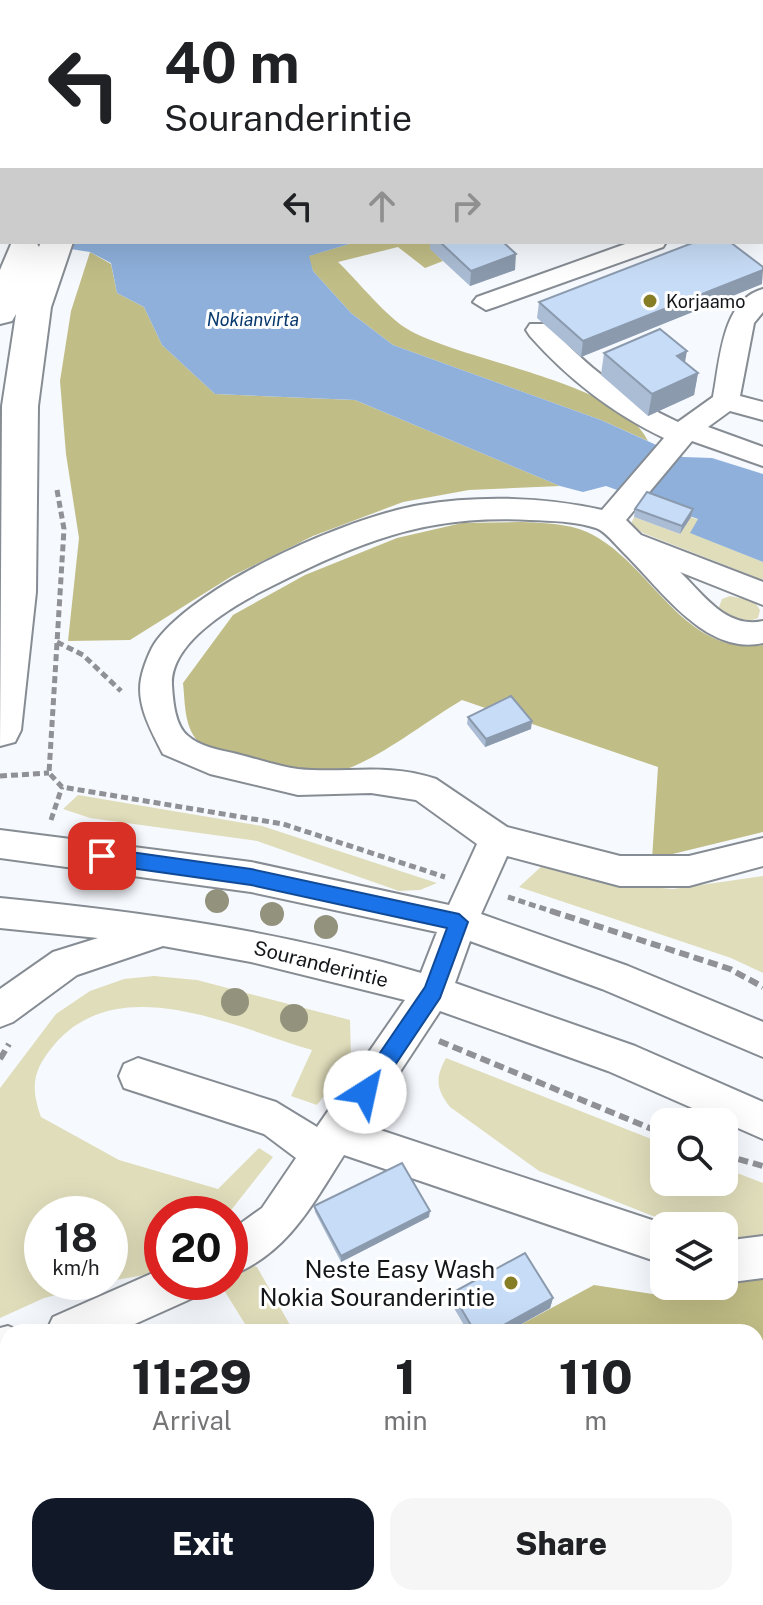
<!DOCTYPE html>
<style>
body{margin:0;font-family:"Public Sans",sans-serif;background:#f6f6f6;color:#202124;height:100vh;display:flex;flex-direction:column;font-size:30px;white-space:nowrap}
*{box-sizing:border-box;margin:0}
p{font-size:26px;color:#757577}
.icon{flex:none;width:44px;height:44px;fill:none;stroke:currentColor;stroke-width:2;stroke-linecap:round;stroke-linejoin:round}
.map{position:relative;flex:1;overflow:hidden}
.sheet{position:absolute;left:0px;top:1324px;width:764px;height:282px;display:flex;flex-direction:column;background:#fff;border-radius:24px 24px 0 0;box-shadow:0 8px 32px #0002}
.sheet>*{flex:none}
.top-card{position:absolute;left:0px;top:0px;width:764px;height:244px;box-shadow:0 8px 32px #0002;background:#fff;color:#202124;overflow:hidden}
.fabs{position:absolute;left:650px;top:1108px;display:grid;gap:16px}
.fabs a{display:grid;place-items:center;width:88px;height:88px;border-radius:16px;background:#fff;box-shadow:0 8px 32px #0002;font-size:40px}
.speed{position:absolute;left:24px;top:1196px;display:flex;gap:16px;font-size:40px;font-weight:700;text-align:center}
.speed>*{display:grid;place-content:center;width:104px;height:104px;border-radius:50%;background:#fff;box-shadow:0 8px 32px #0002;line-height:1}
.speed small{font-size:20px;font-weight:400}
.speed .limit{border:12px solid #d22;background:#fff;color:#111}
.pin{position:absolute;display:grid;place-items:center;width:68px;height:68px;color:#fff;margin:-34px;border-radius:16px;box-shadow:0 4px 12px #0006}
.me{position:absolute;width:88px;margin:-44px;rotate:35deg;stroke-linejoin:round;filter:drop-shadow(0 0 6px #0008)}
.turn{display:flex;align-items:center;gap:28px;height:168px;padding:0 32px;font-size:36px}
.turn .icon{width:104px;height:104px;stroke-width:2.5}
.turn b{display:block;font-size:56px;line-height:68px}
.lanes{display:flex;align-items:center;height:76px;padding:0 32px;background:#0003;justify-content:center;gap:40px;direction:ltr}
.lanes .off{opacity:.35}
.eta{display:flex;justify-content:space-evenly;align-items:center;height:136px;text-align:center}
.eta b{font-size:48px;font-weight:800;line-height:56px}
.cta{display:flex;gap:16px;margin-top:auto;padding:16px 32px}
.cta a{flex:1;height:92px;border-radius:24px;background:#111827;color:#fff;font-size:32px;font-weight:800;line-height:92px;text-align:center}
.cta a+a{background:#f6f6f6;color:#202124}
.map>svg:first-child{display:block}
.green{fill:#e0ddbb}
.forest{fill:#c1bd86}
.water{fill:#8eb0db}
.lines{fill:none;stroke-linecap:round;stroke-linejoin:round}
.minor-casing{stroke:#868c93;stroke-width:4}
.major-casing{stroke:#868c93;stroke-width:4}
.path-far1{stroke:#8f9196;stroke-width:5;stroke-dasharray:7 4;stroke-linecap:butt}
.path{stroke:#8f9196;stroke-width:6;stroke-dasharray:10 5;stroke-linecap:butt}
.minor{fill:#fff;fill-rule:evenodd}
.major{fill:#fff;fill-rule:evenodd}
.tree{fill:#93927c}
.wall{fill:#abbdd4}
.shaded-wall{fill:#8b9aad}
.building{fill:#c7dcf7;stroke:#8b9aad;stroke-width:2}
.route{fill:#1a73e8;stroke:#114b97;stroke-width:2}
.poi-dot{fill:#867d24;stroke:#fff;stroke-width:3}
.labels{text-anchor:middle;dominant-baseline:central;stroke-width:6;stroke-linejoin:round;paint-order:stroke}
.far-poi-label{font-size:18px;fill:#141619;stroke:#fff;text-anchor:start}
.far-water-label{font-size:18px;font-style:italic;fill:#08386c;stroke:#fff}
.street-label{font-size:20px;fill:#141619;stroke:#fff}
.near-poi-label{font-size:24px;fill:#141619;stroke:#fff;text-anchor:end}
</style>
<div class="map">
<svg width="763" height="1605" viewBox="0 0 763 1605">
<rect width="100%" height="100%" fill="#f6f9fe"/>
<g class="green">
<path d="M 634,517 L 680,534 L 691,517 L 699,520 L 691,533 L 763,562 L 763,580 L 643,533 L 631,524 Z"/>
<path d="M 730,596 L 754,601 L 760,610 L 758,618 L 742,624 L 723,616 L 719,607 L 722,599 Z"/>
<path d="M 78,795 L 262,826 L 437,883 L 420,890 L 399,891 L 257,841 L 90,818 L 63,809 Z"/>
<path d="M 543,865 L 637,886 L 673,889 L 763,876 L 763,973 L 731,958 L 519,887 Z"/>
<path d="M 154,976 L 197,980 L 350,1020 L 351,1060 L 317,1105 L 291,1096 L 312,1050 C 234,1027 118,969 54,1045 C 33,1070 30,1086 41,1117 L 119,1160 L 218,1189 L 259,1148 L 273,1157 L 228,1214 L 162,1214 L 162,1272 L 110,1281 L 110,1214 L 42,1214 L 42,1282 L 108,1282 L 44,1298 L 0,1318 L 0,1088 L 56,1014 L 90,991 L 124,979 Z"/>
<path d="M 446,1058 L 664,1144 L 664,1182 L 724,1182 L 724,1168 L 763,1183 L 763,1236 L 737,1241 L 724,1240 L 724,1226 L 678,1226 L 539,1171 L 450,1107 C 436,1089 435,1078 446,1058 Z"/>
<path d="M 246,1263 L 257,1267 L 294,1332 L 250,1332 L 219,1282 L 230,1282 L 230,1273 Z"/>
<path d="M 199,1598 L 303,1598 L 292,1605 L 187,1605 Z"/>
</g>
<g class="forest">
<path d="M 356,242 L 449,242 L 430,248 L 443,261 L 425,268 L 398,247 L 338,262 C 358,281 386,317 409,330 C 465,362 621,382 648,441 L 601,420 L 393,345 L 351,313 L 313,271 L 308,256 Z"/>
<path d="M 90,252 L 111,264 L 117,293 L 144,307 L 162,345 L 215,394 L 355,400 L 560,486 L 469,490 L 403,502 L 313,536 L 232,576 L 130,640 L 68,641 L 79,538 L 66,454 L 60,381 L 71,311 Z"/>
<path d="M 520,522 C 542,523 567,523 587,532 C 651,561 682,657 763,645 L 763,832 L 652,859 L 658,767 L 462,700 C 428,720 388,752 352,767 C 322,779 221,764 198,741 C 184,727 185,701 183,683 L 233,615 L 305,575 L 397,538 L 462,523 Z"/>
<path d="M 763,1276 L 763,1605 L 292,1605 L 303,1598 L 756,1598 L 756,1332 L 507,1332 L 594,1285 L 672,1297 L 702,1286 L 724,1286 L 724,1278 Z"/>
</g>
<path class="water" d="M 26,242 L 356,242 L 309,256 L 313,271 L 351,313 L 393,345 L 601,420 L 683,457 L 712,458 L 763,474 L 763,562 L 690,533 L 698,519 L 606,486 L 583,492 L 560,486 L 355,400 L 215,394 L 162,345 L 144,307 L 117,293 L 111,263 L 90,252 Z"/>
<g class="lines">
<defs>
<g id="minor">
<path d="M 65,0 L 86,0 L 64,2 Z"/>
<rect x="762" y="91" width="1" height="14"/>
<rect x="0" y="128" width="2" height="14"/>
<rect x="762" y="208" width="1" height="14"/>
<path d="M 631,242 L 666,242 L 663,247 L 495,307 L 486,310 L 473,302 L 477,297 Z"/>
<path d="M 763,289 L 763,312 L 754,323 L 740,396 L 763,402 L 763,420 L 730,411 L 708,427 L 763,447 L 763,466 L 692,441 L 626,520 L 641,535 L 763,582 L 763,605 L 680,572 C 704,595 726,629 763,621 L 763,643 C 705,656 660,588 623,552 C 615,544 606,532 596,528 C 575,521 552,521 530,520 C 421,514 355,544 260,592 C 228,609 170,644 172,685 C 173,701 175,726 188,736 C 199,746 219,750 233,753 C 254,758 276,766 298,769 C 346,774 386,762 436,779 L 507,827 L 620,856 L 689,856 L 763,838 L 763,866 L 689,886 L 620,886 L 507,856 L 481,914 L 628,966 L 763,1022 L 763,1057 L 602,989 L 470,941 L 455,983 L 635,1046 L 763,1102 L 763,1139 L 608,1071 L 440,1011 L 365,1125 L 670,1226 L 664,1226 L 664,1264 L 344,1155 C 312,1205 288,1253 230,1276 L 230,1231 L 262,1208 L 296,1158 L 264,1134 L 124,1088 L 119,1076 L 124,1064 L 138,1058 L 276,1102 L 317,1127 L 405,1000 L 251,962 L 163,946 L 77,975 L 13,1022 L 0,1027 L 0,989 L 53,952 L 98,938 L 0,928 L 0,898 C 143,912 283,931 421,973 L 437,932 L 251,892 L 0,858 L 0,830 L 251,862 L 449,905 L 477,844 L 416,800 L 371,793 L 298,795 L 210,774 L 163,754 C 152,732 136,705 141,679 C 143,668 150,649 157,640 C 201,582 349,517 420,505 C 479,495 545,497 602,510 L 664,438 C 612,413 568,379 530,336 L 526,330 L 530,324 L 548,324 C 585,366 628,399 678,422 L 713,397 C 720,363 721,300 763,289 Z"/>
<path d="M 763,1236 L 763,1278 L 724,1283 L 724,1241 Z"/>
<path d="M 162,1269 L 162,1282 L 201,1282 L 195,1297 L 117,1332 L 46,1332 L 53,1317 Z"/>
<path d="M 8,1326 L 22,1332 L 8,1332 L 8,1370 L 0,1372 L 0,1328 Z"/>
</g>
<path id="major" d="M 12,242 L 36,242 L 39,247 L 41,242 L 73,242 L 51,307 L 38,406 L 36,592 L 21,730 L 15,742 L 0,746 L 2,406 L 16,314 L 12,321 L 0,324 L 0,270 Z"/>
</defs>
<use href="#minor" class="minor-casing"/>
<use href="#major" class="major-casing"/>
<g class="path-far1">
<path d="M 57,490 L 64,529 L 49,773 L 62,787 L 283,824 L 445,877"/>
<path d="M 57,642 L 83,655 L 121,691"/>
<path d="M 0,776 L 49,773"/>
<path d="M 51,820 L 62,787"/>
<path d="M 508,897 L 557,913"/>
</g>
<g class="path">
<path d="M 551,911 L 730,969 L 763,987"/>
<path d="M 439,1041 L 664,1134"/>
<path d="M 0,1059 L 9,1044"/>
<path d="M 724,1155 L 763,1166"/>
</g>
<use href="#minor" class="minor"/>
<use href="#major" class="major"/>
</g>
<g class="tree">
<circle cx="217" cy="901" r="12"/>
<circle cx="272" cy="914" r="12"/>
<circle cx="326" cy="927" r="12"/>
<circle cx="235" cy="1002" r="14"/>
<circle cx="294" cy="1018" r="14"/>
</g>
<g class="wall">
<path d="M 430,242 L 503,242 L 515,270 L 470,286 L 430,249 Z"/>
<path d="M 762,284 L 581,357 L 537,318 L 539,302 Z"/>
<path d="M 604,353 L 685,362 L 698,373 L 694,395 L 648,416 L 601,375 Z"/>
<path d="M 635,509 L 693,509 L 691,517 L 680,534 L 634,517 Z"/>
<path d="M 468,717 L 531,729 L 485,747 L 467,724 Z"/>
<path d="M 314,1206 L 429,1217 L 341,1262 L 315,1212 Z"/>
<path d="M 452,1293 L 553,1298 L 550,1308 L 507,1332 L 468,1332 L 451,1303 Z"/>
</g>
<g class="shaded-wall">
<path d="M 516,254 L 515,270 L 470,286 L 471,271 Z"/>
<path d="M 763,270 L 762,284 L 581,357 L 583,341 Z"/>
<path d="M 687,351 L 683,373 L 677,356 Z"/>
<path d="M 698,373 L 694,395 L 648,416 L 652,394 Z"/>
<path d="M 693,509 L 691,517 L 680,534 L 682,526 Z"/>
<path d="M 532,721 L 531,729 L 485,747 L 486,739 Z"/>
<path d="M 430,1211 L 429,1217 L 341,1262 L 341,1256 Z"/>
<path d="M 553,1298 L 550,1308 L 507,1332 L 491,1332 Z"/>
</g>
<g class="building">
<path d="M 440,242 L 503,242 L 516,254 L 471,271 Z"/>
<path d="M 695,242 L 730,242 L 763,267 L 763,270 L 583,341 L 539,302 Z"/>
<path d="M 660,329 L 687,351 L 677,356 L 698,373 L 652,394 L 604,353 Z"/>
<path d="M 647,492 L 693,509 L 682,526 L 635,509 Z"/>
<path d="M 511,696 L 532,721 L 486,739 L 468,717 Z"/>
<path d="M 402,1163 L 430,1211 L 341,1256 L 314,1206 Z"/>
<path d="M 525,1253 L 553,1298 L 491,1332 L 475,1332 L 452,1293 Z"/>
</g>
<path class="route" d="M 102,848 L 251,869 L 459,914 L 468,922 L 440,998 L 373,1098 L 365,1101 L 358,1098 L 355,1092 L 358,1085 L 425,987 L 447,928 L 251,885 L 102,864 L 93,856 Z"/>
<g class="poi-dot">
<circle cx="650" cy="301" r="8"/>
<circle cx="511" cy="1283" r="8"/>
</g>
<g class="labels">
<g class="far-poi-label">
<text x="666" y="301">Korjaamo</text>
</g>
<g class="far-water-label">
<text x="253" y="319">Nokianvirta</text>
</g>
<g class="street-label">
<text transform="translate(321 964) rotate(14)">Souranderintie</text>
</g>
<g class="near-poi-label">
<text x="495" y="1269">Neste Easy Wash<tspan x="495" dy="28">Nokia Souranderintie</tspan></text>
</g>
</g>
</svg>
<div class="fabs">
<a><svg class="icon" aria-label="search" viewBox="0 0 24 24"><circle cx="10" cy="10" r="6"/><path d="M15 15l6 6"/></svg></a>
<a><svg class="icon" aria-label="layers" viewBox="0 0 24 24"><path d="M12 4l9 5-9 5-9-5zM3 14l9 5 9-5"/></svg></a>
</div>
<div class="speed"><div>18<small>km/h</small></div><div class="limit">20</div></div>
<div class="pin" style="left:102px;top:856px;background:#d93025"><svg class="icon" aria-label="arrive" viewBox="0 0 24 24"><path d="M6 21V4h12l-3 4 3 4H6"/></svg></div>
<svg class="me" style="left:365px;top:1092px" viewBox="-20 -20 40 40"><circle r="19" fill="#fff"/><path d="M0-13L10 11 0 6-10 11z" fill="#1a73e8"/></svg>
<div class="top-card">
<div class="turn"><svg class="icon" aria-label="left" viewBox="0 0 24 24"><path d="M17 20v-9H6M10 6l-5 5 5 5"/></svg><div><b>40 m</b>Souranderintie</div></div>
<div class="lanes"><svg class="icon" aria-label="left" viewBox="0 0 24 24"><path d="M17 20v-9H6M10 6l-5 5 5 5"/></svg><svg class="icon off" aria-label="ahead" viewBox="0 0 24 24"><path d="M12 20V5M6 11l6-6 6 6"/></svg><svg class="icon off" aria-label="right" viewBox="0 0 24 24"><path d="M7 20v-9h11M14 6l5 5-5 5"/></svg></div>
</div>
<section class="sheet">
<div class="eta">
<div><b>11:29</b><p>Arrival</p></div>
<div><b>1</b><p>min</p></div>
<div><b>110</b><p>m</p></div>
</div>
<div class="cta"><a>Exit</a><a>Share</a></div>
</section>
</div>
